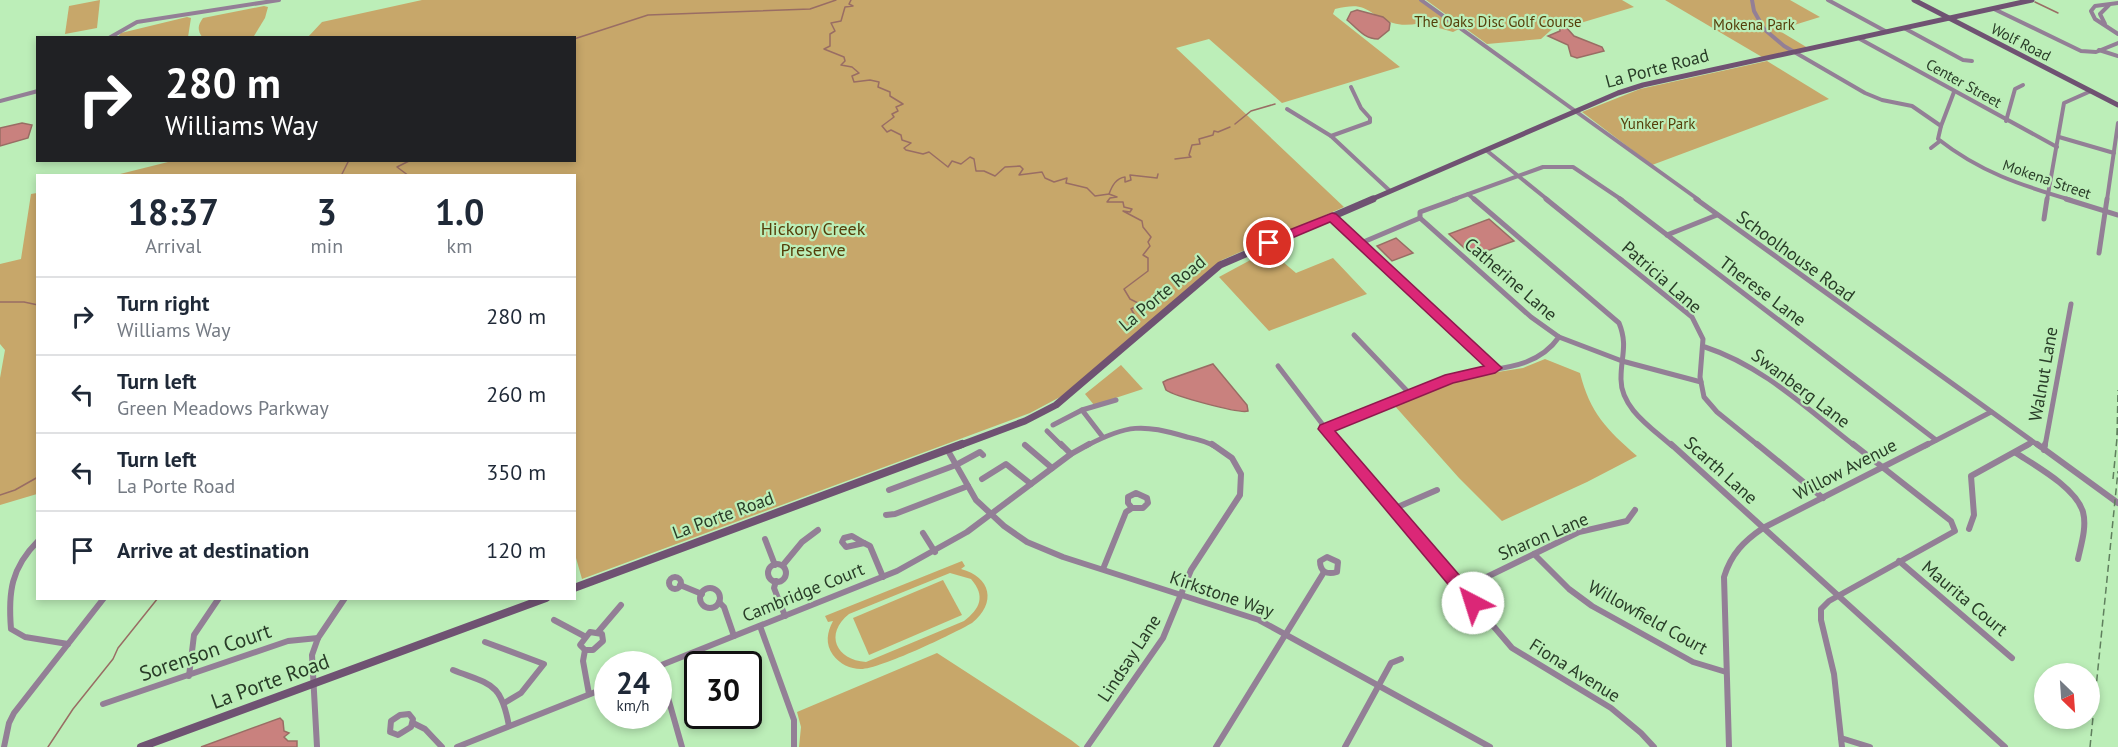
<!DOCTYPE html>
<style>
body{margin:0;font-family:"PT Sans",sans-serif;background:#f2f2f3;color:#1f2937;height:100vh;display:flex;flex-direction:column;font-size:22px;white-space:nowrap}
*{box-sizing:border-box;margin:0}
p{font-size:20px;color:#747a83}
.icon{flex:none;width:33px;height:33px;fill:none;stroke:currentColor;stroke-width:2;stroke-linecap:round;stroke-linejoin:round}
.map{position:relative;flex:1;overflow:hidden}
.drawer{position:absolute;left:36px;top:174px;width:540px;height:426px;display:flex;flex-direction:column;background:#fff;border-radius:0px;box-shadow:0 3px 9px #0003}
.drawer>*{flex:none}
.top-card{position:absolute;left:36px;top:36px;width:540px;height:126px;border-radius:0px;box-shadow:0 3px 9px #0003;background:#202124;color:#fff;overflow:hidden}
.needle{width:39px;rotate:155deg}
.fabs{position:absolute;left:2034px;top:663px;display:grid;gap:12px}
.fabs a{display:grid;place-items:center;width:66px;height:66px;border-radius:50%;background:#fff;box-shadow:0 3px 9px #0003;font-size:30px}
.speed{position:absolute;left:594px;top:651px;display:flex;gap:12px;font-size:30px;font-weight:700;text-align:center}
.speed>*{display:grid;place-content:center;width:78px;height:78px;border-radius:50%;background:#fff;box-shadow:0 3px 9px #0003;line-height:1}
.speed small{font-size:15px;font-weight:400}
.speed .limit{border:3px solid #111;border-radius:9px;background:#fff;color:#111}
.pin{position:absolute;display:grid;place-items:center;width:51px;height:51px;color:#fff;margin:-26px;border:3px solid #fff;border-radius:50%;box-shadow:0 2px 6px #0007}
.me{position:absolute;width:66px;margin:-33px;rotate:320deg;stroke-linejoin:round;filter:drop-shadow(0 0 4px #0008)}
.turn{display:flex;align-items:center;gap:21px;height:126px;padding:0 30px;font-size:27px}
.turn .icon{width:78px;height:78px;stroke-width:2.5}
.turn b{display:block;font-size:42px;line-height:51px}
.eta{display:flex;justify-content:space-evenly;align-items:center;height:102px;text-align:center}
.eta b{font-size:36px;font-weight:700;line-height:42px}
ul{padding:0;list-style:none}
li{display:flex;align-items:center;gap:18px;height:78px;padding:0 30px;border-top:2px solid #e0e1e3}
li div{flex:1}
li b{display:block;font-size:22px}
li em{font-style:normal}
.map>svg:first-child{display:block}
.green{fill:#c7a76a;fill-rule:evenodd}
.water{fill:#c9817e;stroke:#996d64;stroke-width:1.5}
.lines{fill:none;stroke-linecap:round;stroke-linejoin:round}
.stream{stroke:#996d64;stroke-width:1.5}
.street-far2{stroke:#937f96;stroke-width:4}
.street-far1{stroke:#937f96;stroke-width:5}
.street{stroke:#937f96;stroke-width:6}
.secondary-far2{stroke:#6f5272;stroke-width:5}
.secondary-far1{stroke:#6f5272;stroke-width:7}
.secondary{stroke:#6f5272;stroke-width:8}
.rail{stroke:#607f5e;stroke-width:1.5;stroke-dasharray:7 4;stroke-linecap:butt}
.route{fill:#db2777;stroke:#8e194d;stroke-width:1.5}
.labels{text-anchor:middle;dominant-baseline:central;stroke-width:4.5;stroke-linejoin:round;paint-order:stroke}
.far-park-label{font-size:15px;fill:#553e0a;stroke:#bceeb8}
.far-street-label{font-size:15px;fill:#293d28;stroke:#bceeb8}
.street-label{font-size:18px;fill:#293d28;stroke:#bceeb8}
.park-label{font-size:18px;fill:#553e0a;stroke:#bceeb8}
.near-street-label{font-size:21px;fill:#293d28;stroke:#bceeb8}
</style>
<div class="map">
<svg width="2118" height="747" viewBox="0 0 2118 747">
<rect width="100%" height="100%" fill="#bceeb8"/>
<g class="green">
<path d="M 100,0 L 97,28 L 65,34 L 69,6 Z"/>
<path d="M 422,0 L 1419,0 L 1459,29 L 1453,32 L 1439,28 L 1432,22 C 1420,23 1405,27 1393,23 C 1366,15 1370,0 1335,9 L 1333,14 L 1400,67 L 1282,103 L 1209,39 L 1176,48 L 1344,207 L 1222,260 L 1062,396 L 1030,413 L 582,579 L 574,551 L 574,176 L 112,176 L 176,160 L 574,160 L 574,38 L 308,37 L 322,22 Z"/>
<path d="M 1426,0 L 1622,0 L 1634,7 L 1577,24 L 1559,23 L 1541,39 L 1487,44 Z"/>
<path d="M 1665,0 L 1790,0 L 1820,17 L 1778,30 L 1808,48 L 1762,57 Z"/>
<path d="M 264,6 L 268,7 L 265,18 L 254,36 L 202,37 C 197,29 198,25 203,18 Z"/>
<path d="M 187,17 L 191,18 L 188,37 L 118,37 L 121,33 Z"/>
<path d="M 1767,61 L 1829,99 L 1652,165 L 1582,112 L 1640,89 Z"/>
<path d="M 37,193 L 37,494 L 0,505 L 0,378 L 5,350 L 0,344 L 0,264 L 21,259 L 31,194 Z"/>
<path d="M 1269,250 L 1296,273 L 1333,258 L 1367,294 L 1269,331 L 1219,277 Z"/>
<path d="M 1545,359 L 1580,373 C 1590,413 1607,430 1637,456 L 1587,482 L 1502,521 L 1459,478 L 1394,405 L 1466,377 L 1523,368 Z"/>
<path d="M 1121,365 L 1143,389 L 1094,405 L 1085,394 Z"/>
<path d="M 962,561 L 965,566 L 961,569 C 991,577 997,603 972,623 C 953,634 880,669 861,669 C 850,669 840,664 833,655 C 825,644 827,632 833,621 L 828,622 L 825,616 ZM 950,573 L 971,579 C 986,596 980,609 964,621 L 866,662 C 836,660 824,634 849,614 Z"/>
<path d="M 943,580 L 962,615 L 869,655 L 853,618 Z"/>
<path d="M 937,653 L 1071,740 L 1080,747 L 799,747 L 801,727 L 797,712 Z"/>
</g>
<g class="water">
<path d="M 1357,10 L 1383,17 L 1390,23 L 1389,30 L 1378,39 C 1364,39 1357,28 1347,20 L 1351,12 Z"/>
<path d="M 1569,23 L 1566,27 L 1574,36 L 1602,47 L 1604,51 L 1577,58 L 1571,56 L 1568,45 L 1548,36 L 1560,31 L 1560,24 Z"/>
<path d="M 22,123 L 32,125 L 28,138 L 0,146 L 0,128 Z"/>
<path d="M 1489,219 L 1514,241 L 1473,256 L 1449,234 Z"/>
<path d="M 1396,238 L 1413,253 L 1392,261 L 1377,246 Z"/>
<path d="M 1213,364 L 1247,405 L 1248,411 C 1239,414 1174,396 1166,390 L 1163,382 L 1167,380 Z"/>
<path d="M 280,718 L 283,721 L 284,731 L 289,733 L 284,737 L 288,741 L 297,741 L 297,747 L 201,747 Z"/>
</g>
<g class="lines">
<g class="stream">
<path d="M 851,0 L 849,4 L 853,6 L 845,7 L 841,21 L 831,23 L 835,31 L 830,34 L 830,46 L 824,49 L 844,57 L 845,61 L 841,65 L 852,67 L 859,73 L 852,76 L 854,82 L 870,80 L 879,82 L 878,87 L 890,92 L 890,96 L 903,104 L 896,107 L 898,111 L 892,114 L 894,117 L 882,126 L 887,132 L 891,130 L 901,135 L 902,140 L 911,143 L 904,148 L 906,150 L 923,154 L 929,152 L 948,167 L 952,161 L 961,164 L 970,157 L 974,159 L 976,171 L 984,171 L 995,176 L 1005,167 L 1020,166 L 1023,169 L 1019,175 L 1042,172 L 1045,178 L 1054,182 L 1067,178 L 1066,183 L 1087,188 L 1095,196 L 1109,194 C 1112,186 1116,178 1125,177 L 1125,182 L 1131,180 L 1130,175 L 1157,178 L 1158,174"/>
<path d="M 2035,2 L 2058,13"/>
<path d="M 574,39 L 648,15 L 810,9 L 836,0"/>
<path d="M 1235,124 L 1251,111 L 1275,104"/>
<path d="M 1175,159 L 1191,157 L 1189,155 L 1192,145 L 1200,144 L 1199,139 L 1213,135 L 1214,131 L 1218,132 L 1230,127"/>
<path d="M 341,176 L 349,160"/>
<path d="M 409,176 L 397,167 L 411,160"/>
<path d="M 1109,194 L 1117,197 L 1110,198 L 1107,202 L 1123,202 L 1124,207 L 1132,209 L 1130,212 L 1123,211 L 1142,221 L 1143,227 L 1151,237 L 1148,242 L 1150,246 L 1143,255 L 1148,258 L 1148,271 L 1124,289 L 1130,299 L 1140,304 L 1131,309 L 1134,314 L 1128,321 L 1130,327"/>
<path d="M 0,302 L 24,302 L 38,305"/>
<path d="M 0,495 L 15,490 L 38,477"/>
<path d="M 48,747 L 73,709 L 113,659 L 118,648 L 158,598"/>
</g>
<g class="street-far2">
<path d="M 1421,0 L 1699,200"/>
<path d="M 1752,0 L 1754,11 L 1764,29 L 1784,46 L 1865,93 L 1882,100 L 1912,106 L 1941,126 L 1938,139 C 1980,172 2020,185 2071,200"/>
<path d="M 1828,0 L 1887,32"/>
<path d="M 2118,3 L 2095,6 L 2091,11 L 2095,19 L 2118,34"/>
<path d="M 1994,9 L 2081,51 L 2096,52 L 2118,43"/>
<path d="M 2105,24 L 2100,14 L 2109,5"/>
<path d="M 1904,28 L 1963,60 L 1972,61"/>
<path d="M 109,38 L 137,22 L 279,0"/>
<path d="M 1860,39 L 2057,147"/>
<path d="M 2099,50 L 2118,56"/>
<path d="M 0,101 L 38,91"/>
<path d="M 1287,109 L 1331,136 L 1390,191"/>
<path d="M 2006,121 L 2015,89 L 2023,85"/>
<path d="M 1941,126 L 1954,92"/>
<path d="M 1331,136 L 1370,122 L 1370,118 L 1361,108 L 1351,87"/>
<path d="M 2059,137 L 2114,153"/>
<path d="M 1931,148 L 1940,141"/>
<path d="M 1486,150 L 1548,200"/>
<path d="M 1468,194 L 1475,200"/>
<path d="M 1452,200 L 1543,167 L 1573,167 L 1622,200"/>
<path d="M 2047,200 L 2064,103 L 2091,91"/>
<path d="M 2107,200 L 2118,123"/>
</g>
<g class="street-far1">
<path d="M 1456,199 L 1420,212 L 1420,218 L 1531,317 L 1559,337 L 1622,361 L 1701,382"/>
<path d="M 1474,199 L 1619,323 C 1628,345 1621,356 1621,378 C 1620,408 1652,428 1672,446"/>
<path d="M 1546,199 L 1692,317 L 1703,339 L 1700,377 L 1704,397 L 1717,412 L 1759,446"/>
<path d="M 1620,199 L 1936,440"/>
<path d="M 1696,199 L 2039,446"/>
<path d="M 2066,199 L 2118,215"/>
<path d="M 1332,217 L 1495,368"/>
<path d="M 2044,219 L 2047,199"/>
<path d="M 1667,235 L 1717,215"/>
<path d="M 1361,243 L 1420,218"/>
<path d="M 2099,253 L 2107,199"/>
<path d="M 1354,335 L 1410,394"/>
<path d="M 1705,347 C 1763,366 1807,409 1855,446"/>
<path d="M 1278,366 L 1339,446"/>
<path d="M 1053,425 L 1082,410"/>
<path d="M 1325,429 C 1366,412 1407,392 1450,378 C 1488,366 1533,374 1559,337"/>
<path d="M 1047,431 L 1062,446"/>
<path d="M 1102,436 L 1082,410 L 1116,400"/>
<path d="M 1086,446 C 1128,424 1142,424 1187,437 C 1196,439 1206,441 1214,446"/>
<path d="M 1925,446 L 1991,412"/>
<path d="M 2026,446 L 2033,442"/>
<path d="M 2045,446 L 2071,304"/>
</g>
<g class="street">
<path d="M 1061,444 L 1071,454"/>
<path d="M 1338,444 L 1512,648 L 1611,708 L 1641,733 L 1654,747"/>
<path d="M 1671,444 L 2005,747"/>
<path d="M 1757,444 L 1823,498"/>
<path d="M 2037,444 L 2118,503"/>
<path d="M 1025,445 L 1052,468"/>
<path d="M 947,449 L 976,500 L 1004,526 L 1027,542 L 1063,557 L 1259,620 L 1490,747"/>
<path d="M 2044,450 L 2045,444"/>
<path d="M 2016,453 C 2036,466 2076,488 2083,512 C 2087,527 2081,545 2078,559"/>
<path d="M 982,479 L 1006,464 L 1031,484"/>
<path d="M 889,490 L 956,465 L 980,452 L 983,455"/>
<path d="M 1136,493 L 1147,498 L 1148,503 L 1143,508 L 1132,508 L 1128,503 L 1128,497 Z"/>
<path d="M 1393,509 L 1437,490"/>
<path d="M 886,515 L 895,514 L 968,486"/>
<path d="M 1969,529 L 1974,515 L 1971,476 L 2029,444"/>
<path d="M 923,533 L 935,552"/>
<path d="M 852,536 L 864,543 L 846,547 L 842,542 L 844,538 Z"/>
<path d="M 765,539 L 775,565"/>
<path d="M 38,541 C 11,568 8,592 11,629 L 25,637 L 68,644"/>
<path d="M 864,543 L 870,546 L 883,577"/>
<path d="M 1534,554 L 1569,589 L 1592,606 L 1693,662 L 1726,672"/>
<path d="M 1327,557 L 1338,562 L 1337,572 C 1327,575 1320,572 1320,561 Z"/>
<path d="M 1899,561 L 2012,658"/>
<circle cx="777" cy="573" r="9"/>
<path d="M 783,565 L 802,542 L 818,530"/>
<path d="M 1103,569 L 1126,512 L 1132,508"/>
<circle cx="675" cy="583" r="6"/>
<path d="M 776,581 L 774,588 L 785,616"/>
<path d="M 680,585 L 702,594"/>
<circle cx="710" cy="598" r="10"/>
<path d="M 1462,589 L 1579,532 L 1627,521 L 1635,510"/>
<path d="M 719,602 L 724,607 L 734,636"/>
<path d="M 554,620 L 584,636"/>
<path d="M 760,626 L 794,720 L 794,747"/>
<path d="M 590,632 L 602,634 L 603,641 L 593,650 L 585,650 L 580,645 Z"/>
<path d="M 598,632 L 621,605"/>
<path d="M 485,642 L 544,664 L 521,693 L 506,702"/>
<path d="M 585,650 L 583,661 L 589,694"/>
<path d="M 453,670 C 491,685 501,682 509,726"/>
<path d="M 189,676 L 194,635 L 219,598"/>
<path d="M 103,704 L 288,641 L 318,638"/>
<path d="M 409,714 L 413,719 L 411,727 L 398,735 L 390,732 L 391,721 L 400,715 Z"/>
<path d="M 413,723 L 425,729 L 442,747"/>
<path d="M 1841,738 L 1870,747"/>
<path d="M 4,747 L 9,723 L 14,713 L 104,598"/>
<path d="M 317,747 L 312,655 L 318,638 L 345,598"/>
<path d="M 457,747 L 608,687"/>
<path d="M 682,747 L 659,666 L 897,571 L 967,532 L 1071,454 L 1089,444"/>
<path d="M 1087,747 L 1163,638 L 1191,570 L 1240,495 L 1241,474 L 1232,458 L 1212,444"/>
<path d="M 1216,747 L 1324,572"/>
<path d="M 1345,747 L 1391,663 L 1401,659"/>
<path d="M 1729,747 L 1724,577 C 1731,554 1744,541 1763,528 L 1928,444"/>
<path d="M 1842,747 L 1834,674 L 1821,620 L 1821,609 L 1829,601 L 1955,531 L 1951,521 L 1853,444"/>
</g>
<g class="secondary-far2">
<path d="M 1914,0 L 2118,105"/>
<path d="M 1370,200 L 1618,93 L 1643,85 L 2032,0"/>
</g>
<path class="secondary-far1" d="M 958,446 L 1025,421 L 1056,405 L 1220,265 L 1373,199"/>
<g class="secondary">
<path d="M 574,588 L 962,444"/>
<path d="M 141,747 L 546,598"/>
</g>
<g class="rail">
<path d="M 2117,435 L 2118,390"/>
<path d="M 2113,479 L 2118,428"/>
<path d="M 2090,747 L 2118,471"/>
</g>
</g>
<path class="route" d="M 1332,213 L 1336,214 L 1502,368 L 1495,373 L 1453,383 L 1335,431 L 1479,598 L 1481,603 L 1479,608 L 1473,610 L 1468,608 L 1318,429 L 1320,425 L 1445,375 L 1484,366 L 1330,222 L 1273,246 L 1264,246 L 1262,243 L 1264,240 Z"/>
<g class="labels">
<g class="far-park-label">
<text x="1498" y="21">The Oaks Disc Golf Course</text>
<text x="1754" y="24">Mokena Park</text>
<text x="1658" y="123">Yunker Park</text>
</g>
<g class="far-street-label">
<text transform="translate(2021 42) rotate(27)">Wolf Road</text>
<text transform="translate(1964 83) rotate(29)">Center Street</text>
<text transform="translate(2047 179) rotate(19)">Mokena Street</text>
</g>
<g class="street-label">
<text transform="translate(1657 68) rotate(-15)">La Porte Road</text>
<text transform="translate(1796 256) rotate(36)">Schoolhouse Road</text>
<text transform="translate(1662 277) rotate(41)">Patricia Lane</text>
<text transform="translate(1511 279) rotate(41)">Catherine Lane</text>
<text transform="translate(1763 291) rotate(37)">Therese Lane</text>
<text transform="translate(1162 293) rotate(-40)">La Porte Road</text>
<text transform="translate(2043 374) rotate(-80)">Walnut Lane</text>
<text transform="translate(1801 388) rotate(37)">Swanberg Lane</text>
<text transform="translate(1845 469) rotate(-27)">Willow Avenue</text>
<text transform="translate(1721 470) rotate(42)">Scarth Lane</text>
<text transform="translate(723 515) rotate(-20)">La Porte Road</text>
<text transform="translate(1543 536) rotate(-23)">Sharon Lane</text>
<text transform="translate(803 592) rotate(-22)">Cambridge Court</text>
<text transform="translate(1222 594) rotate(19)">Kirkstone Way</text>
<text transform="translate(1965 598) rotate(40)">Maurita Court</text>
<text transform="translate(1648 617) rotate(29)">Willowfield Court</text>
<text transform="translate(1129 658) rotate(-57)">Lindsay Lane</text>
<text transform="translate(1575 670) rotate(32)">Fiona Avenue</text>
</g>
<g class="park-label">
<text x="813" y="228">Hickory Creek<tspan x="813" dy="21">Preserve</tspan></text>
</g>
<g class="near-street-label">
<text transform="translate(205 652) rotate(-19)">Sorenson Court</text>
<text transform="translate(270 681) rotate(-20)">La Porte Road</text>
</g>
</g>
</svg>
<div class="fabs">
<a><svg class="needle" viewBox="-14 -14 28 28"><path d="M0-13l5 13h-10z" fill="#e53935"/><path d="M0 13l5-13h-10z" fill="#747a83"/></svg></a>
</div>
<div class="speed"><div>24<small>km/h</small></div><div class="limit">30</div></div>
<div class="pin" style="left:1269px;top:243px;background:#d93025"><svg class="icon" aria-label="arrive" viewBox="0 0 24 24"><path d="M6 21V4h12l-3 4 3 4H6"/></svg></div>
<svg class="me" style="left:1473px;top:603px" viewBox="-20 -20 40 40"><circle r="19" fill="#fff"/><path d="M0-13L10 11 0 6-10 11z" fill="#db2777"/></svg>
<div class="top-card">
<div class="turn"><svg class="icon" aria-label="right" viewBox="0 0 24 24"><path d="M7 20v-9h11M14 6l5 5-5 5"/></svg><div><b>280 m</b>Williams Way</div></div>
</div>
<section class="drawer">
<div class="eta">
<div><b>18:37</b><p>Arrival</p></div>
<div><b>3</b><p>min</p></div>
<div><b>1.0</b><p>km</p></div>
</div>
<ul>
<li><svg class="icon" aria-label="right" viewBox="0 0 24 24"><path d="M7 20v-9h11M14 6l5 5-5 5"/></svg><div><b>Turn right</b><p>Williams Way</p></div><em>280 m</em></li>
<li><svg class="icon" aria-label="left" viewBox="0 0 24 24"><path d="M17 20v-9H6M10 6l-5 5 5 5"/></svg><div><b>Turn left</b><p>Green Meadows Parkway</p></div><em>260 m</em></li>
<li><svg class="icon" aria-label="left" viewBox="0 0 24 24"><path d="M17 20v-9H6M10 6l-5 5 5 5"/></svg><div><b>Turn left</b><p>La Porte Road</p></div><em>350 m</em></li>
<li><svg class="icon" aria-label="arrive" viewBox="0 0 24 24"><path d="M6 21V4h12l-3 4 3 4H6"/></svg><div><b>Arrive at destination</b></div><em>120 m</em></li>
</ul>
</section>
</div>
